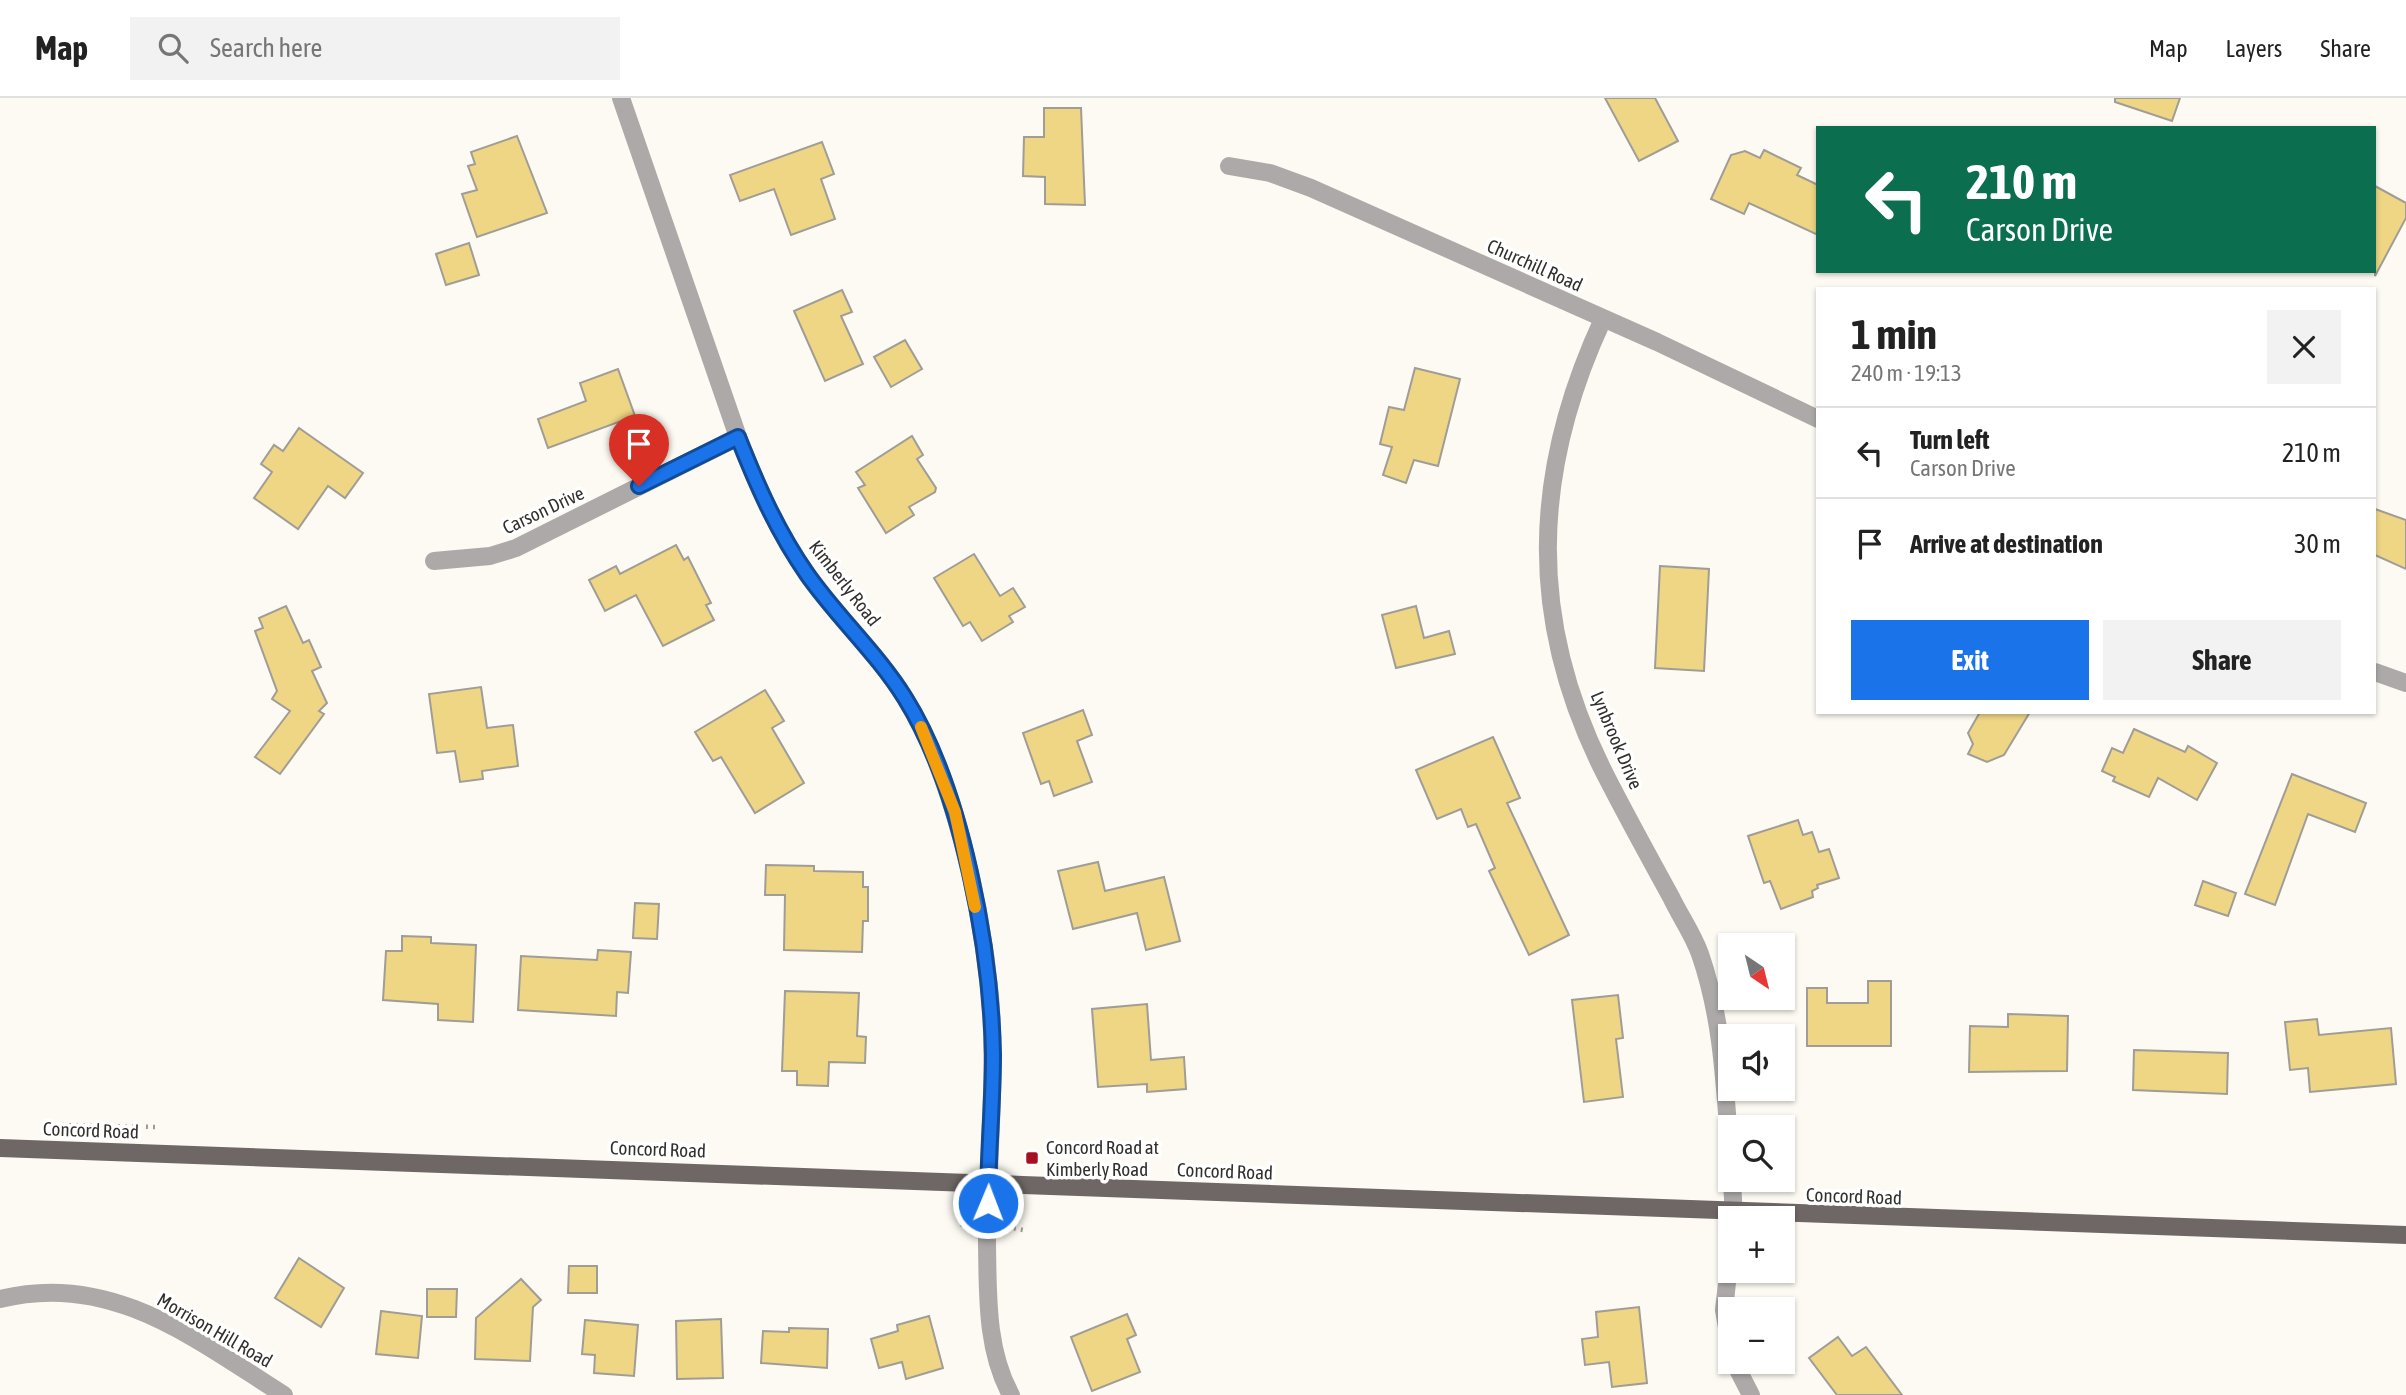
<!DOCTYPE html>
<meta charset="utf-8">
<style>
body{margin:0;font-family:"Asap Condensed",sans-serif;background:#f2f2f2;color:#222;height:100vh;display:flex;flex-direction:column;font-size:26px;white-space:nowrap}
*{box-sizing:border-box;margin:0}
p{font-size:23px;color:#767676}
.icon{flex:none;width:38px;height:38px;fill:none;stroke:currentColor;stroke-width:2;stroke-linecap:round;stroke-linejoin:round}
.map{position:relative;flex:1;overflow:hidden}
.side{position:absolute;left:1816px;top:189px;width:560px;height:427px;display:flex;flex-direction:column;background:#fff;border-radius:0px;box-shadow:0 2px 5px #0004}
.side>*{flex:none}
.hud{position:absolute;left:1816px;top:28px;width:560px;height:147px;border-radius:0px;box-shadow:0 2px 5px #0004;background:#0b6e4f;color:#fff;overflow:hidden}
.needle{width:46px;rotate:145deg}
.buttons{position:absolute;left:1718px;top:835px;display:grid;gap:14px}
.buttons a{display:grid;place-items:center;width:77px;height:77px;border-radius:0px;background:#fff;box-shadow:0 2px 5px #0004;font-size:35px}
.pin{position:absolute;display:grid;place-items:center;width:60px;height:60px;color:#fff;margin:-72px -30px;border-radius:50% 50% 50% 0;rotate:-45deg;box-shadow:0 0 7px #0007}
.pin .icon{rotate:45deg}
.me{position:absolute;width:77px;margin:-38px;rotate:1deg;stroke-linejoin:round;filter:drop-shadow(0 0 5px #0008)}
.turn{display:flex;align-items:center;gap:24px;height:147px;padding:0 35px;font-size:32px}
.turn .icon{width:91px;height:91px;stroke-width:2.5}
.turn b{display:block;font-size:49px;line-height:60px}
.round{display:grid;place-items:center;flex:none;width:74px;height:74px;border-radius:0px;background:#f2f2f2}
.summary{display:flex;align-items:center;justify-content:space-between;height:119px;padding:0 35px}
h1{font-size:42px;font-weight:700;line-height:52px}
.button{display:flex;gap:14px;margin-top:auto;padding:14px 35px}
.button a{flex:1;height:80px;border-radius:0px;background:#1a73e8;color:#fff;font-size:28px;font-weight:700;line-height:80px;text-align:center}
.button a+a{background:#f2f2f2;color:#222}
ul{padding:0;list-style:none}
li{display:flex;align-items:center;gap:21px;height:91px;padding:0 35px;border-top:2px solid #e0e0e0}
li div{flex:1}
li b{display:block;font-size:26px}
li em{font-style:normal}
header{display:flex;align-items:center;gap:42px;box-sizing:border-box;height:98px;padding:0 35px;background:#fff;border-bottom:2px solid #e0e0e0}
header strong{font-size:33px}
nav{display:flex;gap:38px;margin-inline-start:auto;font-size:24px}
.search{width:490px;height:63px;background:#f2f2f2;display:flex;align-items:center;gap:18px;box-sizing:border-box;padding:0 24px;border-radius:0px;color:#767676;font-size:26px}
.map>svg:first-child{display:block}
.building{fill:#efd685;stroke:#9f9d96;stroke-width:2}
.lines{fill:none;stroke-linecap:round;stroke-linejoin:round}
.path{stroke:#9c9b95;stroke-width:4.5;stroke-dasharray:2 5;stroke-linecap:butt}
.minor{stroke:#ada9a9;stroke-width:18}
.major{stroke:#6e6766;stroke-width:18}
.route-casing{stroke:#114b97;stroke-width:18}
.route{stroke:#1a73e8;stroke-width:12}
.slow{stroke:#f59e0b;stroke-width:12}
.poi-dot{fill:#a71022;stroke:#fff;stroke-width:2.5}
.labels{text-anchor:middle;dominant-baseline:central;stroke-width:7;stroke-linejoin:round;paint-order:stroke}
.street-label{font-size:19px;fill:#31302d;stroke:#fff}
.poi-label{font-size:19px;fill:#31302d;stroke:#fff;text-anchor:start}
</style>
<header>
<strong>Map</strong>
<div class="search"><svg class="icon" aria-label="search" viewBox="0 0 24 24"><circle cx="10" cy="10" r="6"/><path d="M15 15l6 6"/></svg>Search here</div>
<nav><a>Map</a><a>Layers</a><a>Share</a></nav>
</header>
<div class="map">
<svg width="2406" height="1297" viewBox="0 0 2406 1297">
<rect width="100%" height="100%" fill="#fcfaf2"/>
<g class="building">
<path d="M 1605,0 L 1655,0 L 1678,43 L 1639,63 Z"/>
<path d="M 2115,0 L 2180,0 L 2172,23 L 2115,4 Z"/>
<path d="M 1044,10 L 1081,10 L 1085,107 L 1045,106 L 1045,79 L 1023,78 L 1024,39 L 1044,39 Z"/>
<path d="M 517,38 L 547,115 L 477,139 L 462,96 L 477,92 L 468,68 L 475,66 L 471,54 Z"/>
<path d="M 822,44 L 834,76 L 821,81 L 835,121 L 791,137 L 774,91 L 740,103 L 730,77 Z"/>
<path d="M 1764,52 L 1801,70 L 1797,77 L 1818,87 L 1818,137 L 1749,105 L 1744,116 L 1711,101 L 1731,57 L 1745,53 L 1760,60 Z"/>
<path d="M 2375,88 L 2406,105 L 2406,120 L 2375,178 Z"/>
<path d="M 469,145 L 479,177 L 446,187 L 436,156 Z"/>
<path d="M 842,192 L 852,214 L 841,218 L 863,266 L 825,283 L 794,213 Z"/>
<path d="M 905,242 L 922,271 L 891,289 L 874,259 Z"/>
<path d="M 1415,270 L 1460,281 L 1438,368 L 1414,362 L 1406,385 L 1383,377 L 1392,349 L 1380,346 L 1389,309 L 1404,312 Z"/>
<path d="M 618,271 L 635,318 L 548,350 L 538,321 L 586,303 L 580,285 Z"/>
<path d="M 299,330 L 363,375 L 345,400 L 328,388 L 298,431 L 254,400 L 272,374 L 261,366 L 274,347 L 283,353 Z"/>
<path d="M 912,338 L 923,357 L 917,361 L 936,390 L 935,394 L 909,409 L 914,417 L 886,435 L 858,390 L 865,387 L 856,374 Z"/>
<path d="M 2375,411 L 2406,422 L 2406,471 L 2375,457 Z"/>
<path d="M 676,447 L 684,462 L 688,459 L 711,505 L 706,507 L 714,522 L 663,548 L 636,497 L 605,513 L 589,482 L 616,468 L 620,476 Z"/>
<path d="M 974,456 L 1000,498 L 1013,490 L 1025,509 L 1009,518 L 1013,524 L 982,543 L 970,524 L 963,528 L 934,480 Z"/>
<path d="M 1660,468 L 1709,471 L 1704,573 L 1655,570 Z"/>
<path d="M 286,508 L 303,545 L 309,542 L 321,569 L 312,573 L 327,605 L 319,613 L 324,616 L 280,676 L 255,659 L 290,613 L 272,601 L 277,593 L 255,533 L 263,530 L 259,520 Z"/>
<path d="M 1416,508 L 1424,540 L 1449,533 L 1455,556 L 1396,570 L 1382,517 Z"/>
<path d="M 481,589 L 487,630 L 513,627 L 518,668 L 482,673 L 483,681 L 460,684 L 455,653 L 437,655 L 429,596 Z"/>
<path d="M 765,592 L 784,623 L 772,630 L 804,685 L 755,715 L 721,659 L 713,663 L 695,634 Z"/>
<path d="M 1083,612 L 1092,637 L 1077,643 L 1092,684 L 1054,698 L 1049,683 L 1041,686 L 1023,635 Z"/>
<path d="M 1980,614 L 2030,614 L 2004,657 L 1987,664 L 1968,656 L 1973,646 L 1968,635 Z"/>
<path d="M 2134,631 L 2185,654 L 2188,648 L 2217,665 L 2197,702 L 2158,680 L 2149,699 L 2113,683 L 2115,679 L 2102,673 L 2112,650 L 2123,655 Z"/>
<path d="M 1493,639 L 1520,700 L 1507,705 L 1569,837 L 1529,857 L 1489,773 L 1495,770 L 1476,726 L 1468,729 L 1461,711 L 1437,721 L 1416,672 Z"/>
<path d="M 2292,676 L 2366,705 L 2355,734 L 2308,716 L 2275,807 L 2245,796 Z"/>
<path d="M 1798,722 L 1803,737 L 1812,734 L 1819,754 L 1829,751 L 1839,780 L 1817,787 L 1818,790 L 1812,793 L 1813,799 L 1781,811 L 1770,783 L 1764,785 L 1748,738 Z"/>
<path d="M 1098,764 L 1105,793 L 1164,779 L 1180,843 L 1146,852 L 1137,815 L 1073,831 L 1058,773 Z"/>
<path d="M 766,767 L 814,768 L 814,773 L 863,774 L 863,789 L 868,789 L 868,823 L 863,823 L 862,854 L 784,852 L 785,797 L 765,797 Z"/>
<path d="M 2203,783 L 2236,795 L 2228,818 L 2195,807 Z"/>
<path d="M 635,805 L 659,806 L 657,841 L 633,840 Z"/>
<path d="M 402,838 L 431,839 L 431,845 L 476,847 L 473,924 L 438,922 L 438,906 L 383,902 L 386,853 L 402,853 Z"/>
<path d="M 598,852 L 631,854 L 628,895 L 617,894 L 616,918 L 518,912 L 521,858 L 597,862 Z"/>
<path d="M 1868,883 L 1891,883 L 1891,948 L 1807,948 L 1807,890 L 1827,890 L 1827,905 L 1868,905 Z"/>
<path d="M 785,893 L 859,895 L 857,938 L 866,939 L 865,965 L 829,964 L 828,988 L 797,987 L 797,973 L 782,973 Z"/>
<path d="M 1618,897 L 1623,940 L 1616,941 L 1623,999 L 1584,1004 L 1572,902 Z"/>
<path d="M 1147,906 L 1151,962 L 1184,959 L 1186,991 L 1147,994 L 1147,986 L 1098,989 L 1092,911 Z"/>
<path d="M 2008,916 L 2068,918 L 2067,973 L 1969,974 L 1970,928 L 2008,929 Z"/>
<path d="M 2317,921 L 2319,937 L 2391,930 L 2396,986 L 2310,994 L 2308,970 L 2290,972 L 2285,924 Z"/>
<path d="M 2134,952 L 2228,955 L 2227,996 L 2133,992 Z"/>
<path d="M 299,1160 L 344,1190 L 321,1229 L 275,1200 Z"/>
<path d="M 569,1168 L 597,1168 L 597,1195 L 568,1195 Z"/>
<path d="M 521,1181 L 541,1202 L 533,1209 L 530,1263 L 475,1261 L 476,1220 Z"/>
<path d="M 427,1191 L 457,1191 L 456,1219 L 427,1219 Z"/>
<path d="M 1639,1209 L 1647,1285 L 1612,1289 L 1609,1264 L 1585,1267 L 1582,1241 L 1598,1239 L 1596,1214 Z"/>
<path d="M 381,1213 L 422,1218 L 418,1260 L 376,1256 Z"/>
<path d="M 1127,1216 L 1136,1237 L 1127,1241 L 1140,1274 L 1092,1293 L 1071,1239 Z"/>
<path d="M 929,1218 L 943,1270 L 906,1281 L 902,1264 L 879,1270 L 871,1241 L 898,1233 L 897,1227 Z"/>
<path d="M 721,1221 L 723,1280 L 677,1281 L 676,1223 Z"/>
<path d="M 585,1222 L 638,1227 L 634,1278 L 594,1275 L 595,1257 L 582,1256 Z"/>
<path d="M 789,1230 L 828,1231 L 827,1270 L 761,1265 L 763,1233 L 789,1234 Z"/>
<path d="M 1838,1239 L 1852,1258 L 1866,1249 L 1902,1297 L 1837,1297 L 1809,1260 Z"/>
</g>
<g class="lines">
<g class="path">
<path d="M 62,1027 L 155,1029"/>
<path d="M 961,1106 L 962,1127 L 967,1127"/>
<path d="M 1007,1129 L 1023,1132"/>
</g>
<g class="minor">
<path d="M 621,0 L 738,339 C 757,387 777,433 807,476 C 837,519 877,555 905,600 C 954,679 981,806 990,898 C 997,981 987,1064 987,1147 C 988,1197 986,1252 1011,1297"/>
<path d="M 1229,68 L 1270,75 L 1311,90 L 1657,244 L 1818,321"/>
<path d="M 1603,221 C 1531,376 1527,524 1606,678 C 1627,719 1649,759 1671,799 C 1680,818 1693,836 1700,856 C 1724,925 1725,997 1731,1069"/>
<path d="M 434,463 L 490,458 L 516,450 L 738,339"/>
<path d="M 2375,574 L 2406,585"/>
<path d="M 1732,1082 L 1734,1120"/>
<path d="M 1731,1148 L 1724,1212 L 1731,1253"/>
<path d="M 0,1201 C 111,1173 195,1241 284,1297"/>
<path d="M 1734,1264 L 1751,1297"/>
</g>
<path class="major" d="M 0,1050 L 2406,1137"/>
</g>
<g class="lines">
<defs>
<path id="route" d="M 639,388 L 738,339 C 757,387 777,433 807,476 C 837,519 877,555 905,600 C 962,691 991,851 993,957 C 993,1006 988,1056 988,1105"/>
</defs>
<use href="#route" class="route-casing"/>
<use href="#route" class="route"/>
<path class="slow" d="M 921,629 L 955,714 L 975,809"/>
</g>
<rect class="poi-dot" x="1025" y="1053" width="14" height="14" rx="3.5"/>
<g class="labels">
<g class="street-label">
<text transform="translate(1535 167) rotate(24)">Churchill Road</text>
<text transform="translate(543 412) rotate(-25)">Carson Drive</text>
<text transform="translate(845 485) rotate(52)">Kimberly Road</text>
<text transform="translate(1617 642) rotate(67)">Lynbrook Drive</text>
<text transform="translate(91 1032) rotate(2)">Concord Road</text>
<text transform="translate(658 1051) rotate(2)">Concord Road</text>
<text transform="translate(1225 1073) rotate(2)">Concord Road</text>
<text transform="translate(1854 1098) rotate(2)">Concord Road</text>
<text transform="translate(215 1232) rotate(30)">Morrison Hill Road</text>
</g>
<g class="poi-label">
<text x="1046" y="1049">Concord Road at<tspan x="1046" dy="22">Kimberly Road</tspan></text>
</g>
</g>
</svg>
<div class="buttons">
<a><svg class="needle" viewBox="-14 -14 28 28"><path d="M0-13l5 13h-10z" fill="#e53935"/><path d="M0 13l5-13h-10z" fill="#767676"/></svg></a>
<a><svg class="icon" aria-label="sound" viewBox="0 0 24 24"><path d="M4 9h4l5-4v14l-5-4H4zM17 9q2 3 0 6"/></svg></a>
<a><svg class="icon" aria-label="search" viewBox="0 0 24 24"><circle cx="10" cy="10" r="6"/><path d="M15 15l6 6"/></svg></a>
<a>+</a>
<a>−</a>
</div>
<div class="pin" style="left:639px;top:388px;background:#d93025"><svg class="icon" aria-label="arrive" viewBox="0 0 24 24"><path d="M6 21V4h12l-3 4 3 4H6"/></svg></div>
<svg class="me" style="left:988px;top:1105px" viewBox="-20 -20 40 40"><circle r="17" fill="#1a73e8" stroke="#fff" stroke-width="3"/><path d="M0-11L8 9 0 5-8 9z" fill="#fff"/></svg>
<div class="hud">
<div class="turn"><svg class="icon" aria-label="left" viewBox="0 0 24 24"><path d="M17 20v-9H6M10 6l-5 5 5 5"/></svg><div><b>210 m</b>Carson Drive</div></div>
</div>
<section class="side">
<div class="summary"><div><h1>1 min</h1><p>240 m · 19:13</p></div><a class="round"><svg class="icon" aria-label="close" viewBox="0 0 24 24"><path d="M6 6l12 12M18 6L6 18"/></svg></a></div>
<ul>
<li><svg class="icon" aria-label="left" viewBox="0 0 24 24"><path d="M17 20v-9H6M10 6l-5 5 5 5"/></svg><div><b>Turn left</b><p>Carson Drive</p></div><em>210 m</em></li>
<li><svg class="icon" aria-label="arrive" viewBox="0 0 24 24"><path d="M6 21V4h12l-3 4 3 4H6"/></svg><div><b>Arrive at destination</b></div><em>30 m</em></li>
</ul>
<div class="button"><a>Exit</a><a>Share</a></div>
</section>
</div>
